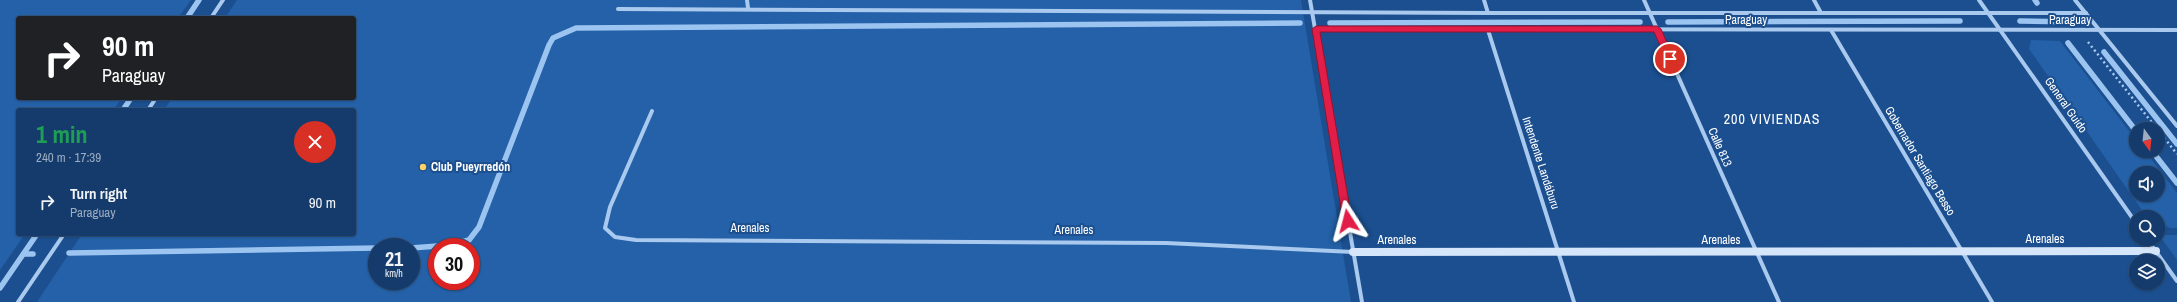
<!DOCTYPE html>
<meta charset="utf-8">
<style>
body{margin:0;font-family:"Archivo Narrow",sans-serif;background:#1d4271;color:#f1f3f6;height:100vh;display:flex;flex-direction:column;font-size:15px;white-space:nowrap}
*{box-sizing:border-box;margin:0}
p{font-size:13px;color:#9dadc1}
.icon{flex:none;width:22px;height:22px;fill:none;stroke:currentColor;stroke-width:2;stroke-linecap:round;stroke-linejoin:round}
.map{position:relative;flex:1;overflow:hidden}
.panel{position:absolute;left:16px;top:108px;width:340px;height:128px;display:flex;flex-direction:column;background:#143b6b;border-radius:4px;box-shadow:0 1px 3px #0004,0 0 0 1px #33557e}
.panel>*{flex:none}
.banner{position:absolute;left:16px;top:16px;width:340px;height:84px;border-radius:4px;box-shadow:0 1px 3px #0004,0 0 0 1px #33557e;background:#202124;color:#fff;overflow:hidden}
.needle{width:26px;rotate:165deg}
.fabs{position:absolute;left:2129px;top:122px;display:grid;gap:8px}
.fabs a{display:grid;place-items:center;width:36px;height:36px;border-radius:50%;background:#143b6b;box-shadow:0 1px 3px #0004,0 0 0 1px #33557e;font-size:20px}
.speed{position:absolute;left:368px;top:238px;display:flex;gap:8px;font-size:20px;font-weight:700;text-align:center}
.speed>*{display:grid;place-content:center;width:52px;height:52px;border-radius:50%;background:#143b6b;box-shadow:0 1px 3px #0004,0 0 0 1px #33557e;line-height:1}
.speed small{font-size:10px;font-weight:400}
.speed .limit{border:6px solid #d22;background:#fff;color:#111}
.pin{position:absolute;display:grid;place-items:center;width:34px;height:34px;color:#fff;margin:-17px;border:2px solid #fff;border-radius:50%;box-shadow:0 1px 4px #0007}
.me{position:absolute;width:44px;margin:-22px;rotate:351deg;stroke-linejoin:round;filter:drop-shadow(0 0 3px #0008)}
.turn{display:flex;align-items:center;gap:14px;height:84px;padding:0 20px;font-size:18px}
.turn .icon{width:52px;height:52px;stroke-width:2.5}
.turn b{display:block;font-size:28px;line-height:34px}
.round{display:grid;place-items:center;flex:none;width:42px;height:42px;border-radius:21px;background:#1d4271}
.head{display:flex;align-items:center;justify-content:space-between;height:68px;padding:0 20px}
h1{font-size:24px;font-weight:700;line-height:30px;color:#1e9e55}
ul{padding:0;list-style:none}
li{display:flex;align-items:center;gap:12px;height:52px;padding:0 20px}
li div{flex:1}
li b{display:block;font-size:15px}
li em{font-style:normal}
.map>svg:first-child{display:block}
.green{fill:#2461a8;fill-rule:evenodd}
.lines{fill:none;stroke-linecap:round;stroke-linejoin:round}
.stream{stroke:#9cc4f0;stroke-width:5.5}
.path{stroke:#a9c9ee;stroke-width:2.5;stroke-dasharray:2 3;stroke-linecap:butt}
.street{stroke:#a9c9ee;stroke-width:4}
.secondary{stroke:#d6e6fa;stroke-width:8}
.route{fill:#e11d48;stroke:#92132f}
.poi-dot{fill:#ffd166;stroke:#1b4f8f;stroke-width:1.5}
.labels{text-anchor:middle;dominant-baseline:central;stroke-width:4;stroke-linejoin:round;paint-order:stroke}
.street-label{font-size:12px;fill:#fff;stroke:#1b4f8f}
.poi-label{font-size:12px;font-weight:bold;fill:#fff;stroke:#1b4f8f;text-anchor:start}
.quarter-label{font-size:14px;letter-spacing:1px;fill:#fff;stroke:#1b4f8f}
</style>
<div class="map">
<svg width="2177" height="302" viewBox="0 0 2177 302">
<rect width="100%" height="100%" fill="#1b4f8f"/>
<g class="green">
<path d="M 0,0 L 191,0 L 178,18 L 18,18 L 18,98 L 122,98 L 113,110 L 18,110 L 18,234 L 25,234 L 0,270 Z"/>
<path d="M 237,0 L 1301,0 L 1351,302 L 37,302 L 82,234 L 354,234 L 354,110 L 164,110 L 172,98 L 354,98 L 354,18 L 225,18 ZM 377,247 L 411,247 L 411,281 L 377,281 ZM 437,247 L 471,247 L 471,281 L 437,281 Z"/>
<path d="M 2031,40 L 2060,41 L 2136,140 L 2136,151 L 2145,151 L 2177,193 L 2177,228 L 2170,228 L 2158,222 L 2158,217 L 2146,216 L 2029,49 ZM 2136,173 L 2158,173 L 2158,195 L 2136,195 Z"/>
<path d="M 2159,235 L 2177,235 L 2177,260 Z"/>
</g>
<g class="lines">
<g class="stream">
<path d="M 2035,0 L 2037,3"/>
<path d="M 187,18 L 199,0"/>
<path d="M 2020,21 L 2081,22"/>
<path d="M 1668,22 L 1960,21"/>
<path d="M 1330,23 L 1640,22"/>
<path d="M 2068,43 L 2136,131"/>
<path d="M 2104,52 L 2177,144"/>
<path d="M 123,110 L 131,98"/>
<path d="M 2152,151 L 2177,183"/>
<path d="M 411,248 L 451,245 L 469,240 L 479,227 L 549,45 L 553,38 L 576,28 L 1300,23"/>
<path d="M 69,253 L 377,248"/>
<path d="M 24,254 L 33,254"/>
<path d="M 0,288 L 37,234"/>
</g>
<g class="path">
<path d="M 2088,42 L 2157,129"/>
<path d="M 2158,130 L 2177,154"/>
</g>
<g class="street">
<path d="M 747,0 L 748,8"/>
<path d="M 1310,0 L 1362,302"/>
<path d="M 1484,0 L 1488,13"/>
<path d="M 1644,0 L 1779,302"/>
<path d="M 1814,0 L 1821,13"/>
<path d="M 1979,0 L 2136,223"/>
<path d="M 2075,0 L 2177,126"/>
<path d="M 618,9 L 1488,13 L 2086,13"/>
<path d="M 211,18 L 223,0"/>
<path d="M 1316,29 L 2177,30"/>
<path d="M 1488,30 L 1574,302"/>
<path d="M 1831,30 L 1992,302"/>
<path d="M 148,110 L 156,98"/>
<path d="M 652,111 L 610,207 L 605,228 L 615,237 L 636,240 L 1166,243 L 1353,252"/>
<path d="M 2147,239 L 2177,281"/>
<path d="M 18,302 L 64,234"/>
</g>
<path class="secondary" d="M 1353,252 L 2156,251"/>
</g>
<path class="route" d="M 1316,26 L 1657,26 L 1661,29 L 1674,59 L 1673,61 L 1667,61 L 1654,32 L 1320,32 L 1352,221 L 1348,224 L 1343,221 L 1312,29 Z"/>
<circle class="poi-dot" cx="423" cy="167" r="4"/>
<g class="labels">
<g class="street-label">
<text x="1746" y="20">Paraguay</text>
<text x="2070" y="20">Paraguay</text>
<text transform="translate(2066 105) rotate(55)">General Guido</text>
<text transform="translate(1720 147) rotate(66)">Calle 813</text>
<text transform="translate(1920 161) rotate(59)">Gobernador Santiago Besso</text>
<text transform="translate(1541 163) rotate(72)">Intendente Landáburu</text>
<text x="750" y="228">Arenales</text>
<text x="1074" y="230">Arenales</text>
<text x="2045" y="239">Arenales</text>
<text x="1397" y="240">Arenales</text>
<text x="1721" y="240">Arenales</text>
</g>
<g class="poi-label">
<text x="431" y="167">Club Pueyrredón</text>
</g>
<g class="quarter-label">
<text x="1772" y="119">200 VIVIENDAS</text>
</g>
</g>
</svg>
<div class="fabs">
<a><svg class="needle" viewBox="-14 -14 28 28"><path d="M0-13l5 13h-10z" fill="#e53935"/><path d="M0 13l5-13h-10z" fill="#9dadc1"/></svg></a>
<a><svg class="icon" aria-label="sound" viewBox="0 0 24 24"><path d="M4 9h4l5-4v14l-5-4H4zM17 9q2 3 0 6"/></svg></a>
<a><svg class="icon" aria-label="search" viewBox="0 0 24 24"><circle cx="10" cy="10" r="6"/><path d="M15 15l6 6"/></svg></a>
<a><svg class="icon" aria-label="layers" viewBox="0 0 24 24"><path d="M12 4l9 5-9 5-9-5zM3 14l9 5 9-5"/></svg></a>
</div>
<div class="speed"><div>21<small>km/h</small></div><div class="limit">30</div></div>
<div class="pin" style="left:1670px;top:59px;background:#d93025"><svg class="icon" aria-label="arrive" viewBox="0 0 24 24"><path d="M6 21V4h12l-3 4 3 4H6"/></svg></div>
<svg class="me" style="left:1348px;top:221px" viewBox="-20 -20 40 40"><path d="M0-17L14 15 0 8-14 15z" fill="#e11d48" stroke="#fff" stroke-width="4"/></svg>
<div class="banner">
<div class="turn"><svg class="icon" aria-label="right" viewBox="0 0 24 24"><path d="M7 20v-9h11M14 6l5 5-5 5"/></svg><div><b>90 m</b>Paraguay</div></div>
</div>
<section class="panel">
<div class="head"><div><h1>1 min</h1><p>240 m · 17:39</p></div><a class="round" style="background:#d93025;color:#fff"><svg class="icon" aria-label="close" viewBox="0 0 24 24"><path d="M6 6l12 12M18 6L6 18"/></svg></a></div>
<ul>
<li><svg class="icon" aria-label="right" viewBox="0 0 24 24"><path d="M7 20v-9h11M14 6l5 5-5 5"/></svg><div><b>Turn right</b><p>Paraguay</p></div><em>90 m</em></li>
</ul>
</section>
</div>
